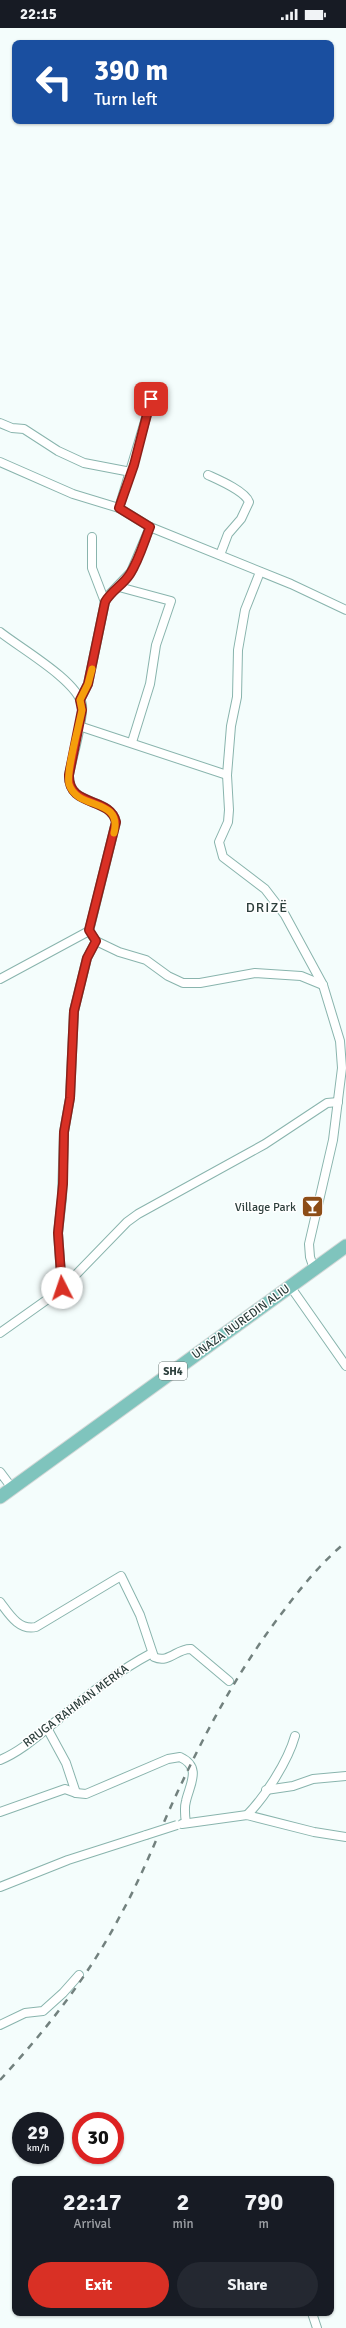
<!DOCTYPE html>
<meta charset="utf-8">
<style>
body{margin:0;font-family:Signika,sans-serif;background:#242831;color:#f1f3f6;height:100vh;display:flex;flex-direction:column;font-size:15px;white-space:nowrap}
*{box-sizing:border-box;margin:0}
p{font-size:13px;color:#9ea1a6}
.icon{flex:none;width:22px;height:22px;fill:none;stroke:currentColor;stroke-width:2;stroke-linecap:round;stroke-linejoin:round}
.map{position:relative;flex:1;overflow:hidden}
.side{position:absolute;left:12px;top:2148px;width:322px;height:140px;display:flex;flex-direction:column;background:#171b24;border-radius:8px;box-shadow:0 1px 3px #0004}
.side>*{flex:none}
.guide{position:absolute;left:12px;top:12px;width:322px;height:84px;border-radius:8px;box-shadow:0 1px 3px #0004;background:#1a4fa0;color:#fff;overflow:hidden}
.speed{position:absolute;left:12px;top:2084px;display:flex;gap:8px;font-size:20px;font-weight:700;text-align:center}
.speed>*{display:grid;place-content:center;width:52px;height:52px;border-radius:50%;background:#171b24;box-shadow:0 1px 3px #0004;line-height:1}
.speed small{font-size:10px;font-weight:400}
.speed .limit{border:6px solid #d22;background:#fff;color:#111}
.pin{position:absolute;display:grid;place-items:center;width:34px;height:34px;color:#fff;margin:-17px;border-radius:8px;box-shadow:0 2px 6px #0006}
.me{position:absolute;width:44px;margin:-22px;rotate:356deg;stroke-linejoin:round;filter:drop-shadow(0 0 3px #0008)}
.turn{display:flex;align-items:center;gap:14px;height:84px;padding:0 16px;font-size:18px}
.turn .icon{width:52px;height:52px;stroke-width:2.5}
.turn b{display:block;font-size:28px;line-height:34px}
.eta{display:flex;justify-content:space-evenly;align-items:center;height:68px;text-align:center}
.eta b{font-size:24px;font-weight:700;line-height:28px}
.button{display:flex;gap:8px;margin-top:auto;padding:8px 16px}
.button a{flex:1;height:46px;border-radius:24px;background:#d93025;color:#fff;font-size:16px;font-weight:700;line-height:46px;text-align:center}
.button a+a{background:#242831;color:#f1f3f6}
.status{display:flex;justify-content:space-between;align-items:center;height:28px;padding:0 20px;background:#171b24;direction:ltr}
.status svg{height:11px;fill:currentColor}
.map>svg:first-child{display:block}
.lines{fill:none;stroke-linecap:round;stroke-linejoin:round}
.minor-casing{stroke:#89b4ad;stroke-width:10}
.primary-casing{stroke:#d5d9d8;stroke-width:15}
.minor{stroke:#fff;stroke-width:8}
.primary{stroke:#7fc4bd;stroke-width:13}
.rail{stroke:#72817e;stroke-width:2.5;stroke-dasharray:7 7;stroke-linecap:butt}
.minor-bridge-casing{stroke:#89b4ad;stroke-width:10;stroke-linecap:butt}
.minor-bridge{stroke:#fff;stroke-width:8}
.route-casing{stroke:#8d1f18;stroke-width:10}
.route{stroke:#d93025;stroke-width:7}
.slow{stroke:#f59e0b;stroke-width:7}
.labels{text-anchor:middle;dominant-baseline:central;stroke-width:3;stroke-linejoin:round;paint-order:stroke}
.shield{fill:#fff;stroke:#6c7976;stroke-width:1}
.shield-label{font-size:11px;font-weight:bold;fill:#2d3f3c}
.poi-label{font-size:12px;fill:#2d3f3c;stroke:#fff;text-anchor:end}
.street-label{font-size:12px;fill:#2d3f3c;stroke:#fff}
.quarter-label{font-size:14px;letter-spacing:1px;fill:#2d3f3c;stroke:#fff}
</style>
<div class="status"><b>22:15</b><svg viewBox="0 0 49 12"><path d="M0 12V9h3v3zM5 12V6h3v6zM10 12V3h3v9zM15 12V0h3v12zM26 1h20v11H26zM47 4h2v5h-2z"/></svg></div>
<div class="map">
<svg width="346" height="2300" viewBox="0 0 346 2300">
<rect width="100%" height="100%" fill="#f4fdfc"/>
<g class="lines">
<defs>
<g id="minor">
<path d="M 0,395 L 12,400 L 24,401 L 58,423 L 84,435 L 131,444"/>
<path d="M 0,434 L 73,466 L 119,480 L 150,499 L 291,556 L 346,582"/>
<path d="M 208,447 C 219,452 245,463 249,474 L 241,491 L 228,506 L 220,527"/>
<path d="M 119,480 L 155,360"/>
<path d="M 92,509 L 92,540 L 105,574"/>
<path d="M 260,544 L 245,582 L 238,622 L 237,669 L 231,698 L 227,747 L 229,782 L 228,794 L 219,814 L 223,829 L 265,861 L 285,887 L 323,957 L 340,1013 L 342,1040 L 333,1112 L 309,1216 L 310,1229 L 314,1241"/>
<path d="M 119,559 L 171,573 L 156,617 L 150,656 L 132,714"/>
<path d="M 0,604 C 20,620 78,653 82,677 C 84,691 72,730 69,747 C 68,780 110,768 116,794 L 89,903 L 0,951"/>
<path d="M 80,672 L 88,656 L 105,574 L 108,568 L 131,544 L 150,499"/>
<path d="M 79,698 L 227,747"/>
<path d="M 89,903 L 96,913 L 119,924 L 146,932 L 168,948 L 183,955 L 200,955 L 255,945 L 301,948 L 323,957"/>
<path d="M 290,1258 L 346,1338"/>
<path d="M 62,1261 L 58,1205 L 62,1170 L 64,1104 L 70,1070 L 74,983 L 87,930 L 96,913"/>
<path d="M 0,1305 L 62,1261 L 127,1194 L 138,1186 L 265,1116 L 327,1075 L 338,1074"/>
<path d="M 0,1444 L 12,1460"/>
<path d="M 0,1574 C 9,1586 19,1603 36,1599 L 121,1548 L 140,1587 L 154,1629 C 169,1636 177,1620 191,1621 L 229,1653"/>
<path d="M 47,1700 L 66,1735 L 76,1765"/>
<path d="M 0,1732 C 22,1723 41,1705 60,1690 C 89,1666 118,1643 152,1625"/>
<path d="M 266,1762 L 293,1758 L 313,1751 L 346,1748"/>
<path d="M 0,1784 L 65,1761 L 76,1765 L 86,1766 L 168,1731 L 180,1729 C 202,1739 190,1756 186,1773 C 184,1780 185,1788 186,1795"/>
<path d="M 247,1787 C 265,1769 288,1733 295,1708"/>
<path d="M 182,1796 L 247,1787 L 314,1804 L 346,1809"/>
<path d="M 0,1859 L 68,1832 L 146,1807"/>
<path d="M 0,1997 L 25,1985 L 43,1983 L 63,1965 L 79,1947"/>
<path d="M 312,2285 L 317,2300"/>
</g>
<path id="primary" d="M 0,1469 L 346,1218"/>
</defs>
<use href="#minor" class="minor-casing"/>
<use href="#primary" class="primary-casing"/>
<use href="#minor" class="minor"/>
<use href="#primary" class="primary"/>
<path class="rail" d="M 0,2052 C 46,2002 88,1949 120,1888 C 140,1852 155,1814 172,1776 C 203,1708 239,1640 285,1581 C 303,1557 323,1533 346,1514"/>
<defs>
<path id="minor-bridge" d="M 146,1807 L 177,1797"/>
</defs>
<use href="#minor-bridge" class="minor-bridge-casing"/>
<use href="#minor-bridge" class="minor-bridge"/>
</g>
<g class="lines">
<defs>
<path id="route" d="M 62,1260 L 58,1205 L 63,1156 L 64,1104 L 70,1070 L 74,983 L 87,930 L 96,913 L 89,902 L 116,794 C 110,768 68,780 69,747 L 82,682 L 80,672 L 88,656 L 105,574 C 111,563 123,557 130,546 C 139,532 144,514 150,499 L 119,480 L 134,437 L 151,371"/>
</defs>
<use href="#route" class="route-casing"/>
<use href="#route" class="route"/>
<path class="slow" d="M 92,641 L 88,656 L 80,672 L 82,682 C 79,698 66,743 69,756 C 77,783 123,769 114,805"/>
</g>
<defs>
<symbol id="bar-square" viewBox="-11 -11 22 22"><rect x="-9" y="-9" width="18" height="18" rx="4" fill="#8d4d17" stroke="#fff"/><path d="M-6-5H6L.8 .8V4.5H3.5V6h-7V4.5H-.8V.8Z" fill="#fff"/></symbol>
</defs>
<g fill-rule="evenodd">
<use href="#bar-square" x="300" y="1166" width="25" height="25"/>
</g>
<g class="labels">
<rect class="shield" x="159" y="1334" width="28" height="18" rx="3"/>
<g class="shield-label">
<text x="173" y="1343">SH4</text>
</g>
<g class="poi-label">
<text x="296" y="1179">Village Park</text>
</g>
<g class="street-label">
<text transform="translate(241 1294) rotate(-36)">UNAZA NUREDIN ALIU</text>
<text transform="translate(76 1678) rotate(-37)">RRUGA RAHMAN MERKA</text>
</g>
<g class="quarter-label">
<text x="267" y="879">DRIZË</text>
</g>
</g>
</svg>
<div class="speed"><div>29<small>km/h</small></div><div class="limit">30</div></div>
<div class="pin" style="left:151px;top:371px;background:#d93025"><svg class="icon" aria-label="arrive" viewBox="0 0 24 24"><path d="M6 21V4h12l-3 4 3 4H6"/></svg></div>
<svg class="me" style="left:62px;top:1260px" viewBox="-20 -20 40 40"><circle r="19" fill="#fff"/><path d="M0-13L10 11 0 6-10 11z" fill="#d93025"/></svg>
<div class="guide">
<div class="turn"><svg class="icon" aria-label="left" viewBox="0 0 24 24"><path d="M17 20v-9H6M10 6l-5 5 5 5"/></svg><div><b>390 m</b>Turn left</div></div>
</div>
<section class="side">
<div class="eta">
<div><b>22:17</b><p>Arrival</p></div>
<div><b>2</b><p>min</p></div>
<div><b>790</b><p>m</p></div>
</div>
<div class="button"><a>Exit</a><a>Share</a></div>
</section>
</div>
